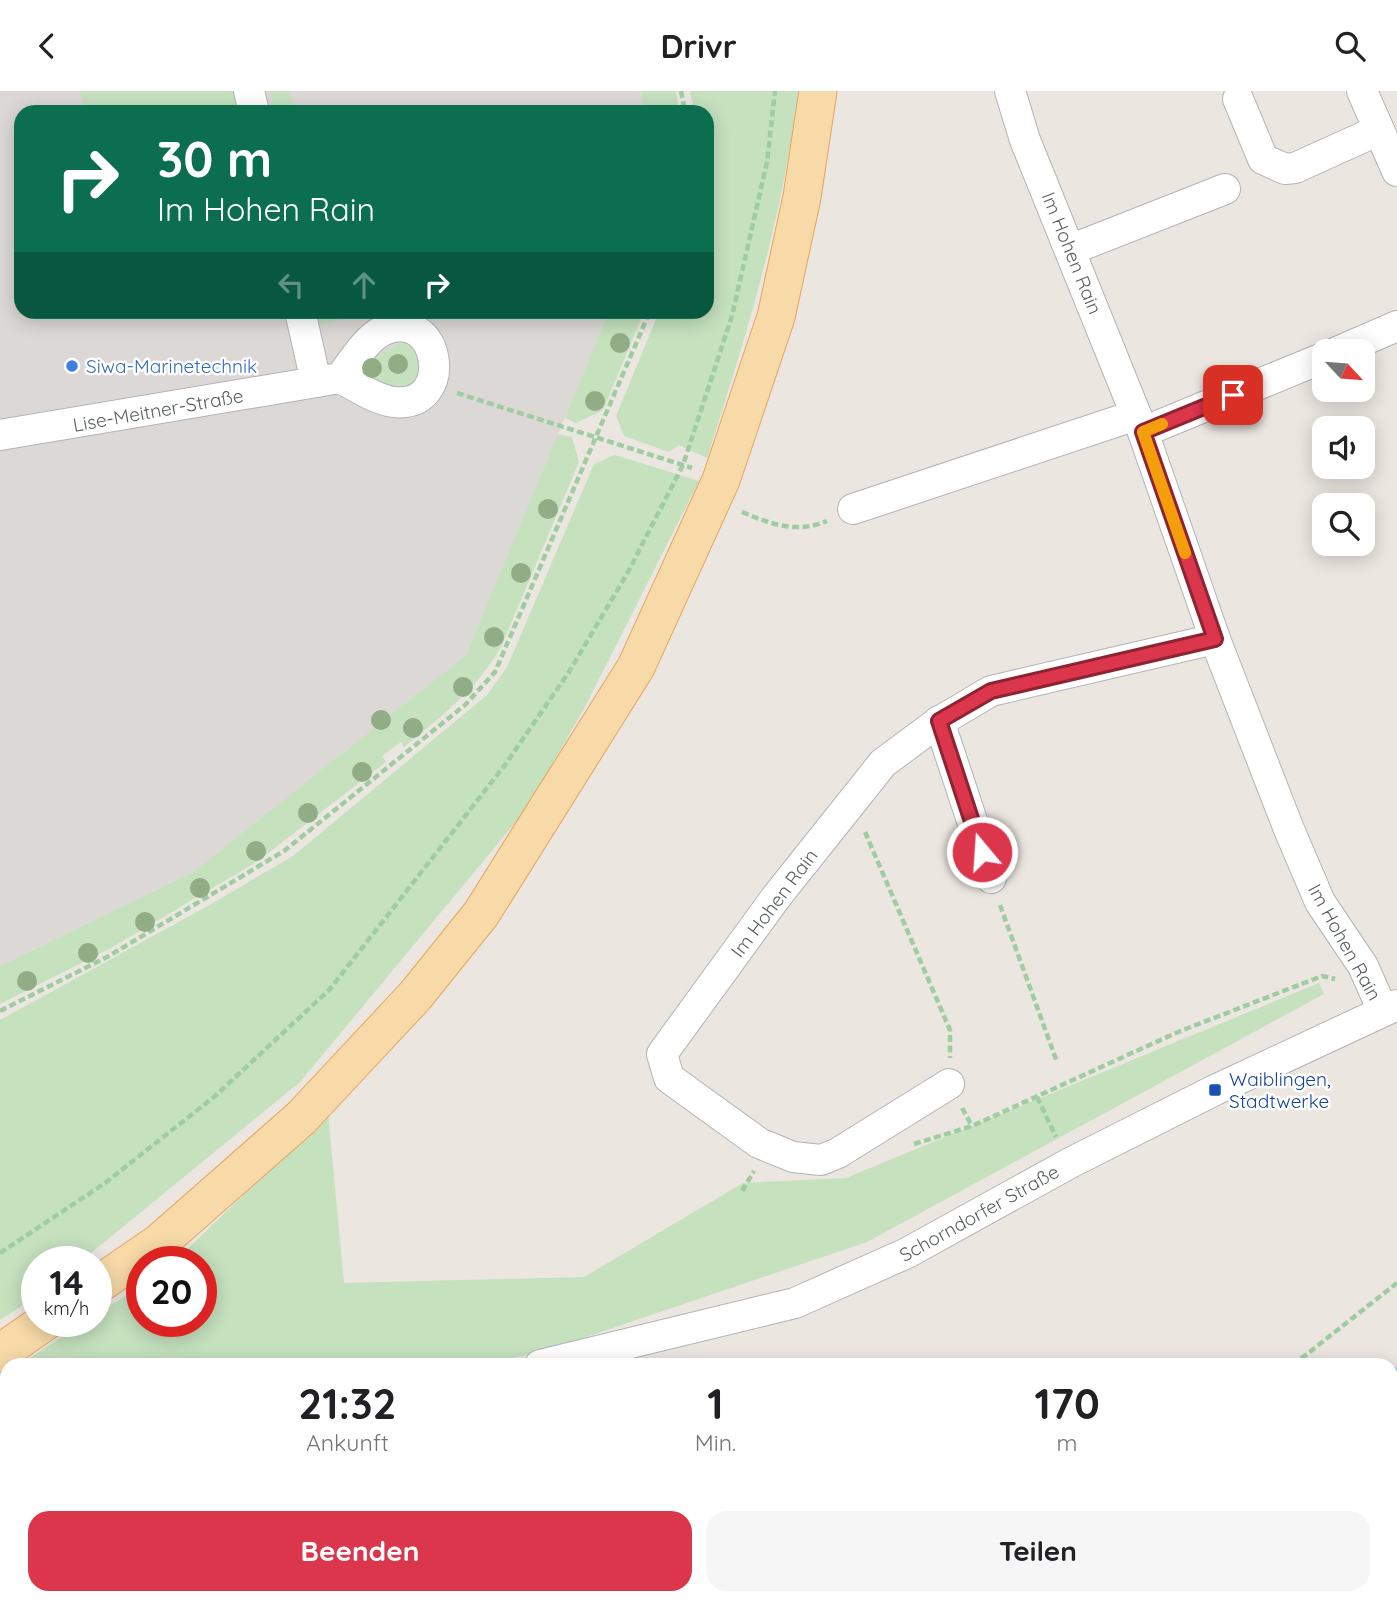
<!DOCTYPE html>
<html lang="de">
<meta charset="utf-8">
<style>
body{margin:0;font-family:Quicksand,sans-serif;background:#f6f6f6;color:#202124;height:100vh;display:flex;flex-direction:column;font-size:26px;white-space:nowrap}
*{box-sizing:border-box;margin:0}
p{font-size:23px;color:#757577}
.icon{flex:none;width:38px;height:38px;fill:none;stroke:currentColor;stroke-width:2;stroke-linecap:round;stroke-linejoin:round}
.map{position:relative;flex:1;overflow:hidden}
.details{position:absolute;left:0px;top:1267px;width:1398px;height:247px;display:flex;flex-direction:column;background:#fff;border-radius:21px 21px 0 0;box-shadow:0 4px 18px #0003}
.details>*{flex:none}
.banner{position:absolute;left:14px;top:14px;width:700px;height:214px;border-radius:21px;box-shadow:0 4px 18px #0003;background:#0b6e4f;color:#fff;overflow:hidden}
.needle{width:46px;rotate:116deg}
.tools{position:absolute;left:1312px;top:248px;display:grid;gap:14px}
.tools a{display:grid;place-items:center;width:63px;height:63px;border-radius:14px;background:#fff;box-shadow:0 4px 18px #0003;font-size:35px}
.speed{position:absolute;left:21px;top:1155px;display:flex;gap:14px;font-size:35px;font-weight:700;text-align:center}
.speed>*{display:grid;place-content:center;width:91px;height:91px;border-radius:50%;background:#fff;box-shadow:0 4px 18px #0003;line-height:1}
.speed small{font-size:18px;font-weight:400}
.speed .limit{border:10px solid #d22;background:#fff;color:#111}
.pin{position:absolute;display:grid;place-items:center;width:60px;height:60px;color:#fff;margin:-30px;border-radius:14px;box-shadow:0 4px 10px #0006}
.me{position:absolute;width:77px;margin:-38px;rotate:342deg;stroke-linejoin:round;filter:drop-shadow(0 0 5px #0008)}
.turn{display:flex;align-items:center;gap:24px;height:147px;padding:0 28px;font-size:32px}
.turn .icon{width:91px;height:91px;stroke-width:2.5}
.turn b{display:block;font-size:49px;line-height:60px}
.lanes{display:flex;align-items:center;height:66px;padding:0 28px;background:#0003;justify-content:center;gap:35px;direction:ltr}
.lanes .off{opacity:.35}
.eta{display:flex;justify-content:space-evenly;align-items:center;height:119px;text-align:center}
.eta b{font-size:42px;font-weight:700;line-height:49px}
.button{display:flex;gap:14px;margin-top:auto;padding:14px 28px}
.button a{flex:1;height:80px;border-radius:21px;background:#db364c;color:#fff;font-size:28px;font-weight:700;line-height:80px;text-align:center}
.button a+a{background:#f6f6f6;color:#202124}
header{display:flex;justify-content:space-between;align-items:center;height:91px;padding:0 28px;background:#fff;font-size:32px;font-weight:700}
.map>svg:first-child{display:block}
.industrial{fill:#dcd8d5}
.green{fill:#c5e1be}
.water{fill:#a3e5f8}
.lines{fill:none;stroke-linecap:round;stroke-linejoin:round}
.minor-casing{stroke:#b1b4b7;stroke-width:32}
.major-casing{stroke:#e6a35e;stroke-width:39}
.path{stroke:#9fcda1;stroke-width:4.5;stroke-dasharray:7 3.5;stroke-linecap:butt}
.minor{stroke:#fff;stroke-width:30}
.major{stroke:#f8daa8;stroke-width:37}
.tree{fill:#90ad85}
.route-casing{stroke:#8e2331;stroke-width:18}
.route{stroke:#db364c;stroke-width:12}
.slow{stroke:#f59e0b;stroke-width:12}
.shop-dot{fill:#3f7fe0;stroke:#fff;stroke-width:2.5}
.transit-dot{fill:#1a4fb4;stroke:#fff;stroke-width:2.5}
.labels{text-anchor:middle;dominant-baseline:central;stroke-width:5;stroke-linejoin:round;paint-order:stroke}
.street-label{font-size:19px;fill:#595e60;stroke:#fff}
.shop-label{font-size:19px;fill:#366cbe;stroke:#fff;text-anchor:start}
.transit-label{font-size:19px;fill:#164399;stroke:#fff;text-anchor:start}
</style>
<header><svg class="icon" aria-label="back" viewBox="0 0 24 24"><path d="M15 5l-7 7 7 7"/></svg>Drivr<svg class="icon" aria-label="search" viewBox="0 0 24 24"><circle cx="10" cy="10" r="6"/><path d="M15 15l6 6"/></svg></header>
<div class="map">
<svg width="1397" height="1513" viewBox="0 0 1397 1513">
<rect width="100%" height="100%" fill="#ebe6e0"/>
<path class="industrial" d="M 0,0 L 641,0 L 645,21 L 21,21 L 21,220 L 609,221 L 466,564 L 193,781 L 0,875 Z"/>
<g class="green">
<path d="M 80,0 L 239,0 L 244,21 L 86,21 Z"/>
<path d="M 270,0 L 290,0 L 295,21 L 275,21 Z"/>
<path d="M 641,0 L 676,0 L 679,21 L 645,21 Z"/>
<path d="M 690,0 L 798,0 C 783,126 746,246 707,367 L 679,354 L 669,361 L 624,345 L 616,325 L 659,221 L 707,220 L 707,21 L 694,21 Z"/>
<path d="M 609,220 L 644,221 L 603,319 L 576,332 L 565,327 Z"/>
<path d="M 316,221 L 356,221 L 357,224 L 319,234 Z"/>
<path d="M 401,251 L 415,256 L 423,268 C 421,275 420,285 415,290 C 405,301 372,292 362,284 L 363,272 Z"/>
<path d="M 558,343 L 572,346 L 579,371 L 501,556 C 476,599 442,625 404,656 L 401,651 L 382,665 L 386,671 L 258,770 L 111,857 L 0,913 L 0,875 L 193,781 L 466,564 Z"/>
<path d="M 615,364 L 699,390 L 585,616 L 525,720 L 300,991 L 80,1171 L 37,1171 L 37,1205 L 0,1229 L 0,929 L 206,816 L 293,765 L 487,604 L 507,576 L 594,373 Z"/>
<path d="M 1319,892 L 1324,903 L 867,1151 L 539,1262 L 474,1274 L 19,1274 L 86,1230 L 96,1230 L 96,1224 L 142,1194 L 142,1230 L 201,1230 L 201,1171 L 174,1171 L 328,1022 L 344,1192 L 584,1186 L 743,1092 L 846,1087 Z"/>
<path d="M 7,1282 L 7,1333 L 0,1334 L 0,1287 Z"/>
<path d="M 1397,1406 L 1397,1513 L 1234,1513 L 1242,1507 L 1391,1507 L 1391,1409 Z"/>
<path d="M 0,1464 L 7,1468 L 7,1507 L 68,1507 L 77,1513 L 0,1513 Z"/>
<path d="M 474,1507 L 591,1507 L 629,1513 L 449,1513 Z"/>
<path d="M 669,1507 L 995,1507 L 987,1513 L 695,1513 Z"/>
</g>
<g class="water">
<path d="M 1397,1275 L 1397,1406 L 1391,1409 L 1391,1278 Z"/>
<path d="M 1083,1507 L 1242,1507 L 1234,1513 L 1076,1513 Z"/>
</g>
<g class="lines">
<defs>
<g id="minor">
<path d="M 249,0 L 254,21"/>
<path d="M 1010,0 L 1025,49 L 1143,341 L 1215,548 L 1288,736 L 1320,811 L 1363,875 L 1383,920"/>
<path d="M 1362,0 L 1397,80"/>
<path d="M 1238,8 L 1263,68 L 1285,78 L 1295,77 L 1379,39"/>
<path d="M 1070,159 L 1225,98"/>
<path d="M 300,220 L 316,291"/>
<path d="M 1337,261 L 1397,235"/>
<path d="M 1143,341 L 1325,266"/>
<path d="M 0,344 L 340,287 C 356,295 376,309 394,311 C 456,318 441,215 384,239 C 366,247 352,272 340,287"/>
<path d="M 853,418 L 1136,324"/>
<path d="M 939,630 L 991,787"/>
<path d="M 949,993 L 838,1062 L 821,1069 L 793,1066 L 759,1052 L 669,987 L 662,963 L 777,805 L 883,672 L 937,632 L 991,600 L 1215,548"/>
<path d="M 540,1274 L 795,1212 L 907,1162 L 1070,1072 L 1215,999 L 1397,914"/>
<path d="M 0,1391 L 7,1388"/>
</g>
<g id="major">
<path d="M 96,1195 L 160,1151 L 301,1027 L 415,905 L 481,823 L 636,576 L 721,389 L 776,226 L 802,106 L 818,0"/>
<path d="M 0,1262 L 46,1230"/>
</g>
</defs>
<use href="#minor" class="minor-casing"/>
<use href="#major" class="major-casing"/>
<g class="path">
<path d="M 681,0 L 685,21"/>
<path d="M 457,302 L 692,377"/>
<path d="M 742,421 C 771,433 796,443 827,430"/>
<path d="M 865,741 L 950,939 L 950,967"/>
<path d="M 1000,814 L 1057,971"/>
<path d="M 0,920 L 107,866 L 284,760 L 465,614 L 495,581 L 650,220"/>
<path d="M 1037,1006 L 1056,1046"/>
<path d="M 962,1017 L 972,1035"/>
<path d="M 914,1053 L 972,1035 L 1178,941 L 1322,885 L 1335,888"/>
<path d="M 742,1100 L 754,1080"/>
<path d="M 0,1162 L 105,1092 L 214,1006 L 330,898 L 505,674 L 569,581 L 628,481 L 683,374 L 732,225 L 767,71 L 775,0"/>
<path d="M 1293,1274 L 1397,1192"/>
<path d="M 0,1452 L 7,1457"/>
<path d="M 1391,1455 L 1397,1451"/>
<path d="M 84,1507 L 93,1513"/>
<path d="M 561,1507 L 593,1513"/>
<path d="M 393,1513 L 421,1507"/>
<path d="M 1003,1513 L 1010,1507"/>
<path d="M 1305,1513 L 1314,1507"/>
</g>
<use href="#minor" class="minor"/>
<use href="#major" class="major"/>
</g>
<g class="tree">
<circle cx="620" cy="252" r="10"/>
<circle cx="398" cy="273" r="10"/>
<circle cx="372" cy="277" r="10"/>
<circle cx="595" cy="310" r="10"/>
<circle cx="548" cy="418" r="10"/>
<circle cx="521" cy="482" r="10"/>
<circle cx="494" cy="546" r="10"/>
<circle cx="463" cy="596" r="10"/>
<circle cx="381" cy="629" r="10"/>
<circle cx="413" cy="637" r="10"/>
<circle cx="362" cy="681" r="10"/>
<circle cx="308" cy="722" r="10"/>
<circle cx="256" cy="760" r="10"/>
<circle cx="200" cy="797" r="10"/>
<circle cx="145" cy="831" r="10"/>
<circle cx="88" cy="862" r="10"/>
<circle cx="27" cy="890" r="10"/>
</g>
<g class="lines">
<defs>
<path id="route" d="M 982,761 L 939,630 L 991,600 L 1215,548 L 1143,341 L 1233,304"/>
</defs>
<use href="#route" class="route-casing"/>
<use href="#route" class="route"/>
<path class="slow" d="M 1162,333 L 1143,341 L 1185,462"/>
</g>
<circle class="shop-dot" cx="72" cy="275" r="7"/>
<rect class="transit-dot" x="1208" y="992" width="14" height="14" rx="3.5"/>
<g class="labels">
<g class="street-label">
<text transform="translate(1072 162) rotate(68)">Im Hohen Rain</text>
<text transform="translate(158 319) rotate(-10)">Lise-Meitner-Straße</text>
<text transform="translate(774 812) rotate(-53)">Im Hohen Rain</text>
<text transform="translate(1345 851) rotate(61)">Im Hohen Rain</text>
<text transform="translate(979 1122) rotate(-29)">Schorndorfer Straße</text>
</g>
<g class="shop-label">
<text x="86" y="275">Siwa-Marinetechnik</text>
</g>
<g class="transit-label">
<text x="1229" y="988">Waiblingen,<tspan x="1229" dy="22">Stadtwerke</tspan></text>
</g>
</g>
</svg>
<div class="tools">
<a><svg class="needle" viewBox="-14 -14 28 28"><path d="M0-13l5 13h-10z" fill="#e53935"/><path d="M0 13l5-13h-10z" fill="#757577"/></svg></a>
<a><svg class="icon" aria-label="sound" viewBox="0 0 24 24"><path d="M4 9h4l5-4v14l-5-4H4zM17 9q2 3 0 6"/></svg></a>
<a><svg class="icon" aria-label="search" viewBox="0 0 24 24"><circle cx="10" cy="10" r="6"/><path d="M15 15l6 6"/></svg></a>
</div>
<div class="speed"><div>14<small>km/h</small></div><div class="limit">20</div></div>
<div class="pin" style="left:1233px;top:304px;background:#d93025"><svg class="icon" aria-label="arrive" viewBox="0 0 24 24"><path d="M6 21V4h12l-3 4 3 4H6"/></svg></div>
<svg class="me" style="left:982px;top:761px" viewBox="-20 -20 40 40"><circle r="17" fill="#db364c" stroke="#fff" stroke-width="3"/><path d="M0-11L8 9 0 5-8 9z" fill="#fff"/></svg>
<div class="banner">
<div class="turn"><svg class="icon" aria-label="right" viewBox="0 0 24 24"><path d="M7 20v-9h11M14 6l5 5-5 5"/></svg><div><b>30 m</b>Im Hohen Rain</div></div>
<div class="lanes"><svg class="icon off" aria-label="left" viewBox="0 0 24 24"><path d="M17 20v-9H6M10 6l-5 5 5 5"/></svg><svg class="icon off" aria-label="ahead" viewBox="0 0 24 24"><path d="M12 20V5M6 11l6-6 6 6"/></svg><svg class="icon" aria-label="right" viewBox="0 0 24 24"><path d="M7 20v-9h11M14 6l5 5-5 5"/></svg></div>
</div>
<section class="details">
<div class="eta">
<div><b>21:32</b><p>Ankunft</p></div>
<div><b>1</b><p>Min.</p></div>
<div><b>170</b><p>m</p></div>
</div>
<div class="button"><a>Beenden</a><a>Teilen</a></div>
</section>
</div>
